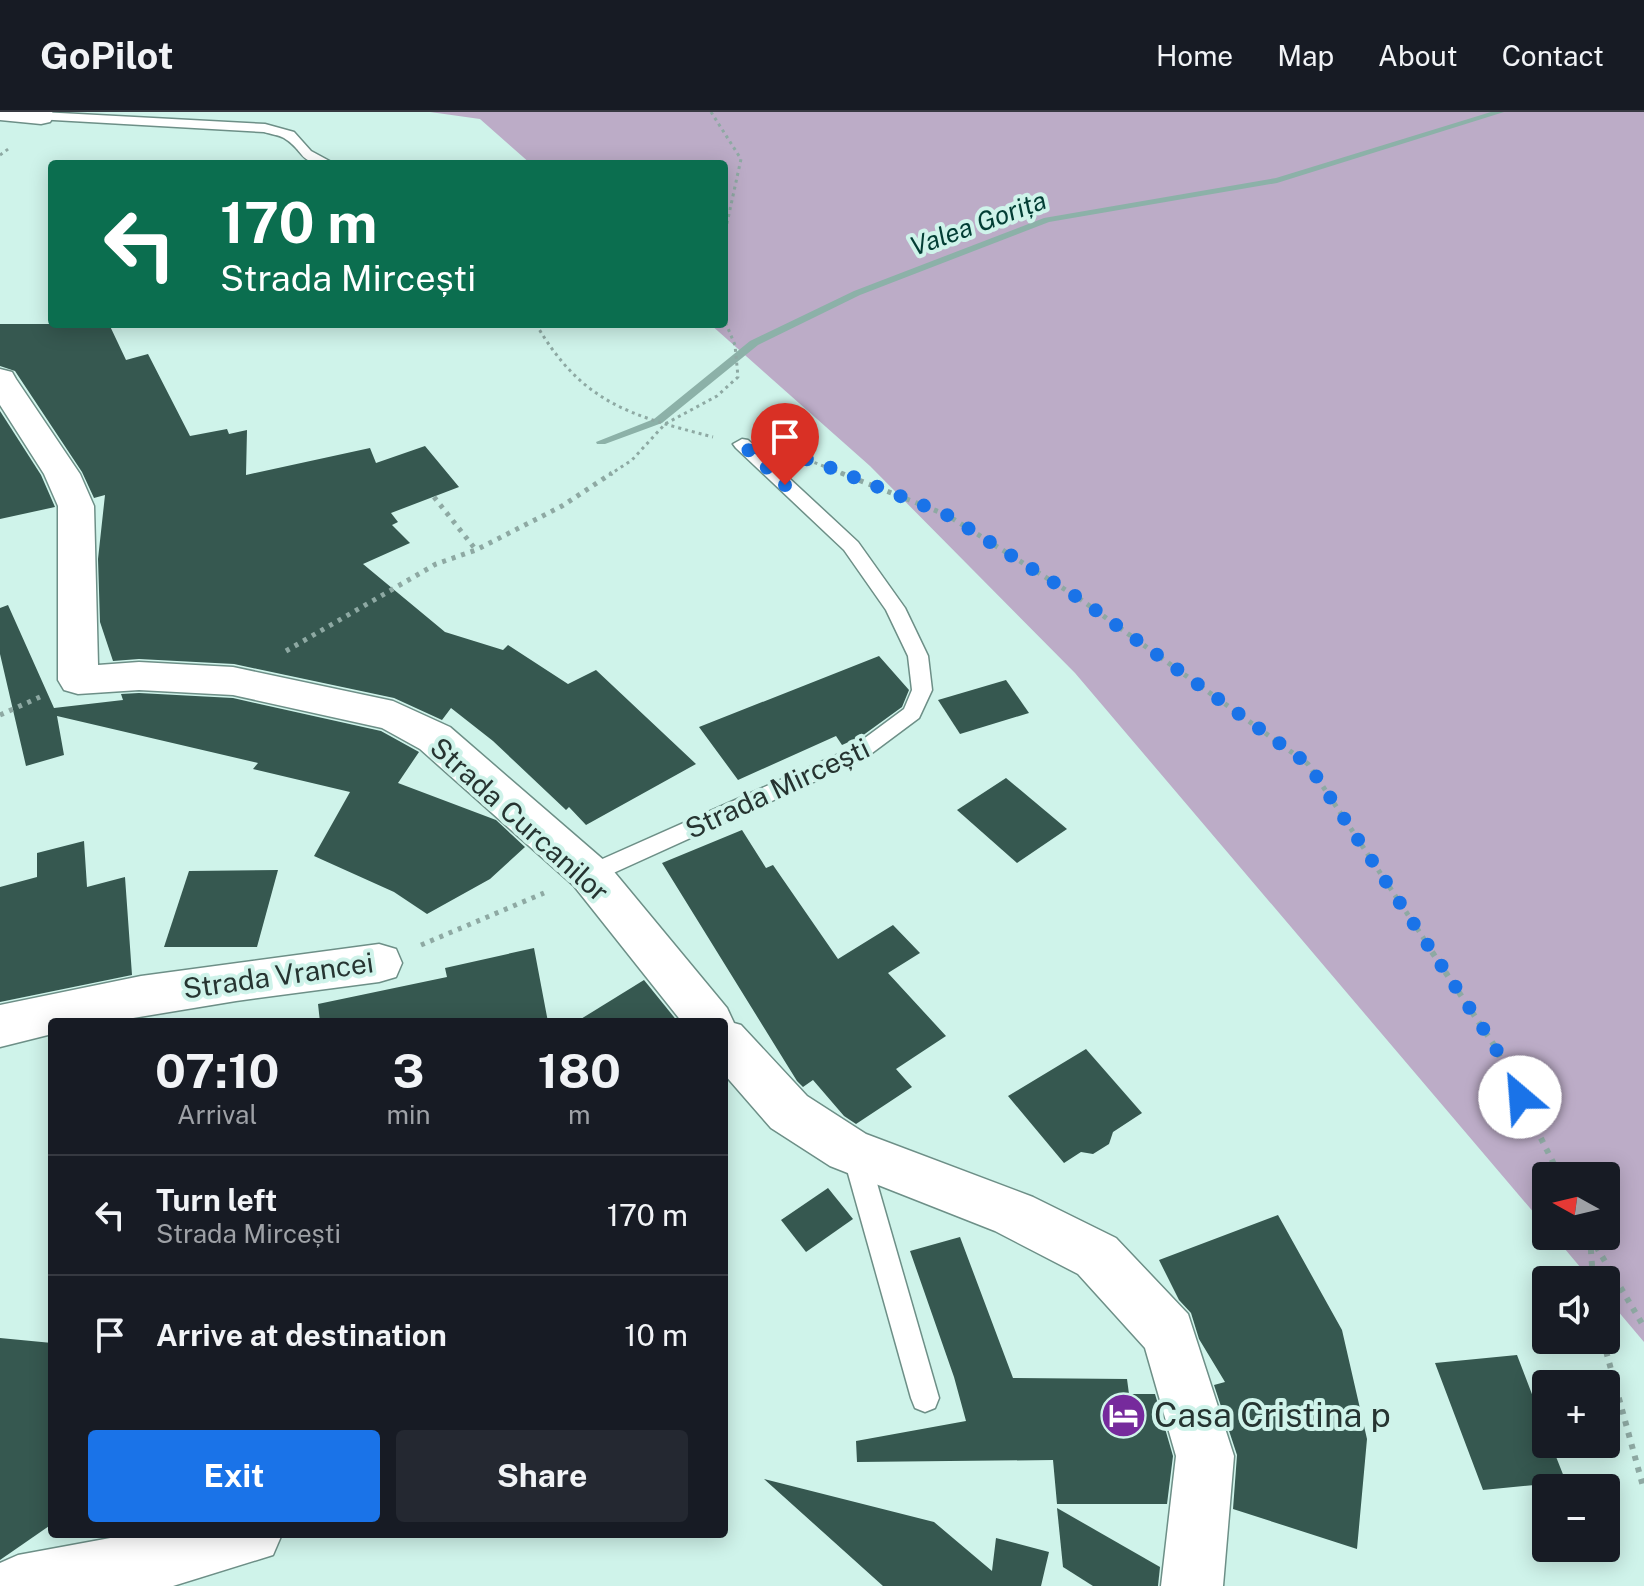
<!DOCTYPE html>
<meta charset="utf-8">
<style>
body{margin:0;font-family:"Public Sans",sans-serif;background:#242831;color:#f1f3f6;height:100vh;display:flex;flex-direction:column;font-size:30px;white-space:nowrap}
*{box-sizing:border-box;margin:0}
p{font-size:26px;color:#9ea1a6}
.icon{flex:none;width:44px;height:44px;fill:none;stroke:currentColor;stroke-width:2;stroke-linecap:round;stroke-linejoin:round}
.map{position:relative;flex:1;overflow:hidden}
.side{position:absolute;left:48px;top:906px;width:680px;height:520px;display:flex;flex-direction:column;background:#171b24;border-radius:8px;box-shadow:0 4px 20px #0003}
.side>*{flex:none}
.top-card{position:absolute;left:48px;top:48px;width:680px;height:168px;border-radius:8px;box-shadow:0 4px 20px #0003;background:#0b6e4f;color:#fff;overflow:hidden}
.needle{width:52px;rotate:278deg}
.tools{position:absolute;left:1532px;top:1050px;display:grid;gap:16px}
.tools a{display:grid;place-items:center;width:88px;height:88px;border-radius:8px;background:#171b24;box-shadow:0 4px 20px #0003;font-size:40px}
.pin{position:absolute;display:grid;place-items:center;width:68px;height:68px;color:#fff;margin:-82px -34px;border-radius:50% 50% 50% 0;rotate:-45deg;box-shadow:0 0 8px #0007}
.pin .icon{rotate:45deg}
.me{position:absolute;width:88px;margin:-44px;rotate:333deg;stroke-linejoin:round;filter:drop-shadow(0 0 6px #0008)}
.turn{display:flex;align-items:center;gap:28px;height:168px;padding:0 40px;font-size:36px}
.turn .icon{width:104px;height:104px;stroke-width:2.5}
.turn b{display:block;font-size:56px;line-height:68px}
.eta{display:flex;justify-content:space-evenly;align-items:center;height:136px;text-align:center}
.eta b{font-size:48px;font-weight:700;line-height:56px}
.button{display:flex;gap:16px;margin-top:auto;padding:16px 40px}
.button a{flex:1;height:92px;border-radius:8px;background:#1a73e8;color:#fff;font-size:32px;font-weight:700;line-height:92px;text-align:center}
.button a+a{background:#242831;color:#f1f3f6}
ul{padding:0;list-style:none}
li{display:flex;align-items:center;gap:24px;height:120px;padding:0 40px;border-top:2px solid #363941}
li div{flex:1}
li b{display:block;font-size:30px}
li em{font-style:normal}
header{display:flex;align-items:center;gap:48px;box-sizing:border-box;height:112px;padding:0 40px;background:#171b24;border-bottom:2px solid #363941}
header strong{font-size:38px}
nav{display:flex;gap:44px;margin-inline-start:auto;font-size:28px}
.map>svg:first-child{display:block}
.forest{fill:#bcacc7}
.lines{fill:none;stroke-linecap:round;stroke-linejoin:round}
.stream{fill:#8cb1a8;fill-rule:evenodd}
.building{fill:#365850}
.lane-casing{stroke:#6d8f87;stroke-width:3}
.street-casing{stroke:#6d8f87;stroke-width:3}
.path-far2{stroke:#8ea9a3;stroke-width:3;stroke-dasharray:3 4;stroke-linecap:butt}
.path-far1{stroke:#8ea9a3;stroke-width:5;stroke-dasharray:4 6;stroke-linecap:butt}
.path{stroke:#8ea9a3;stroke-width:6;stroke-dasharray:5 7;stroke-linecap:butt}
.lane{fill:#fff;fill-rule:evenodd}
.street{fill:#fff;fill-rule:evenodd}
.route{stroke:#1a73e8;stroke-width:14;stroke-dasharray:0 25.2}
.labels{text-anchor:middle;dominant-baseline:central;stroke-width:8;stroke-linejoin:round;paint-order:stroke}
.far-water-label{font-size:26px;font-style:italic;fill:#023d34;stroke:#cff3ea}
.street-label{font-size:28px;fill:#263431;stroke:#cff3ea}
.near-poi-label{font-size:34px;fill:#263431;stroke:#cff3ea;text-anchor:start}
</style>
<header>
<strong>GoPilot</strong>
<nav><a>Home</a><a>Map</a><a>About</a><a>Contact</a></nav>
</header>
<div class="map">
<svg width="1644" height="1474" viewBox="0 0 1644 1474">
<rect width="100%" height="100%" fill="#cff3ea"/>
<path class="forest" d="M 430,0 L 1644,0 L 1644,1230 L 1606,1185 L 1606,1168 L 1591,1168 L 1554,1124 L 1606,1124 L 1606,1064 L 1546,1064 L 1546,1115 L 1075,561 L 870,354 L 710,212 L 724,212 L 724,52 L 531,52 L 480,7 Z"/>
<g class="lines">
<path class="stream" d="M 1491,0 L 1504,0 L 1277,71 L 1049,110 L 860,183 L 758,233 L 662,311 L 605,332 L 597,332 L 596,330 L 654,307 L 750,229 L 854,179 L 1044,106 L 1276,66 Z"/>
</g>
<g class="building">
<path d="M 0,212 L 109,212 L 126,248 L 148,242 L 190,324 L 227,317 L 229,322 L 247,318 L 246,363 L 370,336 L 376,351 L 425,334 L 459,375 L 391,401 L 398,410 L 392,413 L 410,431 L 363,452 L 445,520 L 503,538 L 508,533 L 568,572 L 596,558 L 696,652 L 586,713 L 569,695 L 566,698 L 493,629 L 451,596 L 442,608 L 394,586 L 234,552 L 139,547 L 113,549 L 100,510 L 98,447 L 105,383 L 94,386 L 82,360 L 15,259 L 0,254 Z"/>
<path d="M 0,299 L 41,363 L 55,395 L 0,407 Z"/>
<path d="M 8,493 L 54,596 L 123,588 L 121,582 L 139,581 L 233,586 L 381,619 L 419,640 L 398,671 L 496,708 L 525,735 L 490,767 L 427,802 L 394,780 L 314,744 L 350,680 L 253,657 L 258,651 L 57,604 L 64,643 L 26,654 L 0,542 L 0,496 Z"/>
<path d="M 879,544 L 909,578 L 902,595 L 862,624 L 842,633 L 836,624 L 738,668 L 699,615 Z"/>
<path d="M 1006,568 L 1029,601 L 960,622 L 938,588 Z"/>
<path d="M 1006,666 L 1067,717 L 1017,751 L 957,698 Z"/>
<path d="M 742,718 L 766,756 L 773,753 L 838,847 L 893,813 L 920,841 L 888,861 L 946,924 L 896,957 L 912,975 L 856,1012 L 844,1004 L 813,968 L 803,975 L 797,969 L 662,751 Z"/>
<path d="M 84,729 L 87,775 L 125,765 L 132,863 L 0,890 L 0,775 L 37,765 L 37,741 Z"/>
<path d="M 278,758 L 257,835 L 164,835 L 189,759 Z"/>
<path d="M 534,836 L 548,910 L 320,910 L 318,892 L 447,865 L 445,856 Z"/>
<path d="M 644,868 L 678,910 L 576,910 Z"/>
<path d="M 1086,937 L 1142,1001 L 1113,1020 L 1109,1032 L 1093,1042 L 1081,1040 L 1064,1051 L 1008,984 Z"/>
<path d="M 828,1076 L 853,1107 L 806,1140 L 781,1108 Z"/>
<path d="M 1278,1103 L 1342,1218 L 1367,1327 L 1357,1437 L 1233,1397 L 1237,1343 L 1214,1273 L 1225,1270 L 1199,1227 L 1191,1201 L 1179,1188 L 1159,1148 Z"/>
<path d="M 960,1125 L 1013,1266 L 1127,1267 L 1129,1282 L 1155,1282 L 1173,1344 L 1167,1392 L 1057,1392 L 1053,1348 L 857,1350 L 856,1329 L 966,1309 L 954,1265 L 910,1139 Z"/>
<path d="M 0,1226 L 52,1231 L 52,1412 L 0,1448 Z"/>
<path d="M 1517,1243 L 1546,1319 L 1546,1332 L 1551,1332 L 1566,1370 L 1483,1378 L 1435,1251 Z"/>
<path d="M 764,1367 L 934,1410 L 992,1459 L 996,1426 L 1049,1440 L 1041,1474 L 883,1474 Z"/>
<path d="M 1057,1396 L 1160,1455 L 1158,1474 L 1093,1474 L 1063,1455 Z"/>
</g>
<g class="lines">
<defs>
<g id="lane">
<path d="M 41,0 L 265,12 L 294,20 L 311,39 L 335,52 C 295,52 308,41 284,26 C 279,23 270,22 264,20 L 36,7 L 36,1 Z"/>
<path d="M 742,327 L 748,328 L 858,430 L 905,496 L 928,544 L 932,578 L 919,606 L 864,647 L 598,768 L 590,771 L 582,768 L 579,762 L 582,756 L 850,637 L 904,597 L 912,578 L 908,544 L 886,498 L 844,438 L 736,336 L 733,332 Z"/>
<path d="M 855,1028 L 864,1032 L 868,1040 L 939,1286 L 935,1296 L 925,1300 L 915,1296 L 911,1286 L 842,1040 L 846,1032 Z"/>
</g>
<g id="street">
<path d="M 0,0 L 52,0 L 54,4 L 50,10 L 41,12 L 0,8 Z"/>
<path d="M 0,257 L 12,260 L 16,267 L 80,362 L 94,394 L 98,553 L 139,550 L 233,555 L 393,589 L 450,615 L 606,750 L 727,896 L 734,911 L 741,913 L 807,984 L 866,1022 L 1033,1085 L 1116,1126 L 1188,1202 L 1234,1344 L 1223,1474 L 1161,1474 L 1176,1344 L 1145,1236 L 1078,1162 L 995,1119 L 830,1054 L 771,1016 L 724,962 L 724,910 L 682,910 L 574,774 L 420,637 L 382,616 L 233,583 L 139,578 L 78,582 L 64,578 L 58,568 L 58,394 L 44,362 L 0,293 Z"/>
<path d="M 379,832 L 396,837 L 402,851 L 396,865 L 379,870 L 236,889 L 109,910 L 52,910 L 52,922 L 0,935 L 0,893 L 141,864 Z"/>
<path d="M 132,1422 L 282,1422 L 273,1443 L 173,1474 L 0,1474 L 0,1451 L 18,1443 Z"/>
</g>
</defs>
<use href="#lane" class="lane-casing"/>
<use href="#street" class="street-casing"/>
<g class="path-far2">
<path d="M 711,0 L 741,47 L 724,125"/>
<path d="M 0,43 L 11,35"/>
<path d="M 536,212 C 582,291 629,303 713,325"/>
<path d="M 808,348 L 846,363"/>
<path d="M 609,363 L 632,348 L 665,312 L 717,284 L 738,265 L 735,233 L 724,207"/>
</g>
<g class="path-far1">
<path d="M 841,361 L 947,403 L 1080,487 L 1308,652 L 1434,842"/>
<path d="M 434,385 L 476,438"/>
<path d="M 286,539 L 436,452 L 476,438 L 562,394 L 612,361"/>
<path d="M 0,603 L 40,585"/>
<path d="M 421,833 L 544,781"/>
</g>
<g class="path">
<path d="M 1432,840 L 1494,933 L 1560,1064"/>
<path d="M 1590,1124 L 1644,1215"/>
<path d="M 1590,1125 L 1593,1168"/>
<path d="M 1603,1228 L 1644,1378"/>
</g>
<use href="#lane" class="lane"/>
<use href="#street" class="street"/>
</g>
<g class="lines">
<path class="route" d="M 785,373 L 742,332 L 814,349 L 947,403 L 1080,487 L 1308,652 L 1494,933 L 1520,985"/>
</g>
<defs>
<symbol id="hotel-disc" viewBox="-11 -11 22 22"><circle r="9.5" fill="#762a9c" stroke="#cff3ea"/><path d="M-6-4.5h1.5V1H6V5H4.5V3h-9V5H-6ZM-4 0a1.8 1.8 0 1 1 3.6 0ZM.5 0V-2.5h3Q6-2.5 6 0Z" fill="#fff"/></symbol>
</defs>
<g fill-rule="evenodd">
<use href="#hotel-disc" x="1098" y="1278" width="51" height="51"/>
</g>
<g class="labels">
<g class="far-water-label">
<text transform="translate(978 111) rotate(-20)">Valea Gorița</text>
</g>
<g class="street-label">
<text transform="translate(777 676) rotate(-25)">Strada Mircești</text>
<text transform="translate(520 707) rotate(42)">Strada Curcanilor</text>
<text transform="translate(278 863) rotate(-8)">Strada Vrancei</text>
</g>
<g class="near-poi-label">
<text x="1154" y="1303">Casa Cristina p</text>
</g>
</g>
</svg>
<div class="tools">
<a><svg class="needle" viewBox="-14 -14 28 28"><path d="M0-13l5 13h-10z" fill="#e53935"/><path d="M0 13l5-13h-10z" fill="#9ea1a6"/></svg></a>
<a><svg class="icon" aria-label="sound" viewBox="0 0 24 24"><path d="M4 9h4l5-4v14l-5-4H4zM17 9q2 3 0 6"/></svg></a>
<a>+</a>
<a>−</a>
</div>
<div class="pin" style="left:785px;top:373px;background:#d93025"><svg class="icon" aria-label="arrive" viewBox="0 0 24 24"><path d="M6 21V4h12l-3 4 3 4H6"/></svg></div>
<svg class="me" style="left:1520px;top:985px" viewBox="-20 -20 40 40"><circle r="19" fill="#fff"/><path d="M0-13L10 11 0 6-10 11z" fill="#1a73e8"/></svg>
<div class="top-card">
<div class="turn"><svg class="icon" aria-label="left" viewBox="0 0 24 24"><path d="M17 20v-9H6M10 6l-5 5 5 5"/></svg><div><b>170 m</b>Strada Mircești</div></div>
</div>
<section class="side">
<div class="eta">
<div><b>07:10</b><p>Arrival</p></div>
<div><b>3</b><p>min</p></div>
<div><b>180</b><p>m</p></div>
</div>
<ul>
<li><svg class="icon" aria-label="left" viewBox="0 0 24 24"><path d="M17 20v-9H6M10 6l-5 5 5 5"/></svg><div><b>Turn left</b><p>Strada Mircești</p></div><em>170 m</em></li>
<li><svg class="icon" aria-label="arrive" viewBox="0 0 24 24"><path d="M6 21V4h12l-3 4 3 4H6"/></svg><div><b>Arrive at destination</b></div><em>10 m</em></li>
</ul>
<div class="button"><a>Exit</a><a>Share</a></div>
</section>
</div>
